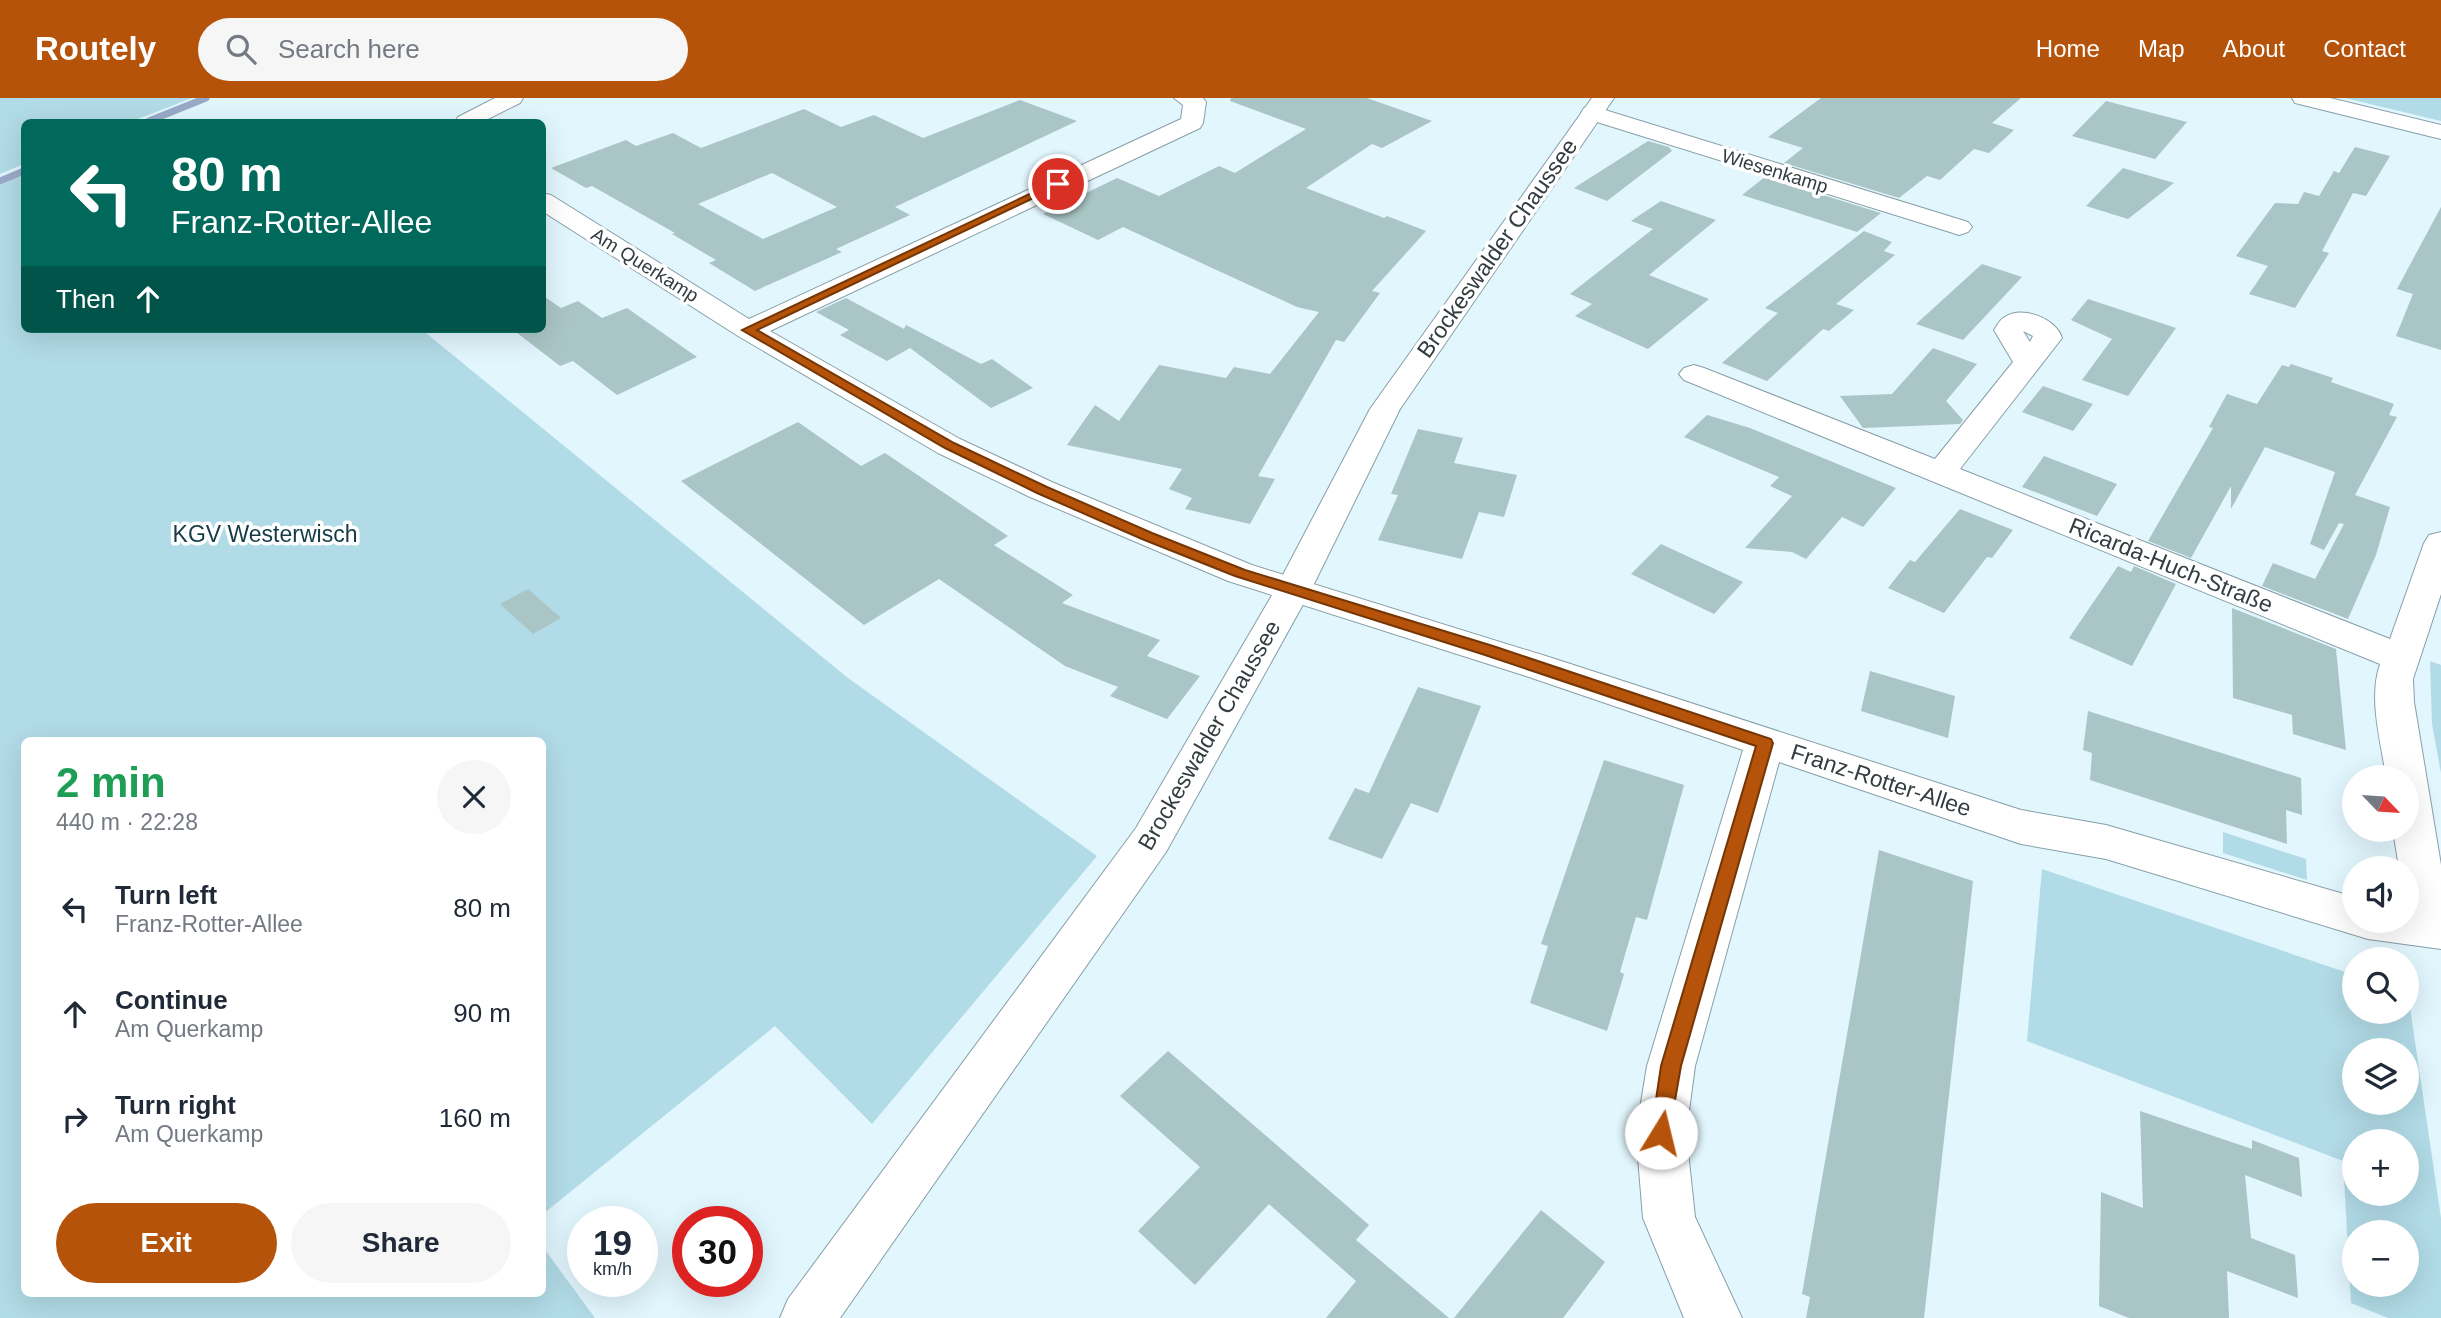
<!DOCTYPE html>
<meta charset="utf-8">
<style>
body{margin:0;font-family:Arial,sans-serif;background:#f6f6f7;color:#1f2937;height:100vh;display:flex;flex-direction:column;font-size:26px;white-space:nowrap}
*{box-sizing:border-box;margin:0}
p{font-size:23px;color:#747a83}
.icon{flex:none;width:38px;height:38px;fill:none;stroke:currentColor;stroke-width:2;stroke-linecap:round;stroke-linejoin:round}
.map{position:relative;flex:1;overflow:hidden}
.side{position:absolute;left:21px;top:639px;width:525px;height:560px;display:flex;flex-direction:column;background:#fff;border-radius:10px;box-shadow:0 7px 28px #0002}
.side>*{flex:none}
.hud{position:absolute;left:21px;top:21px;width:525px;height:214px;border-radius:10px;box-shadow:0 7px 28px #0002;background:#00695c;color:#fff;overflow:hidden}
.needle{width:46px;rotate:115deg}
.tools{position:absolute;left:2342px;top:667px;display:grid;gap:14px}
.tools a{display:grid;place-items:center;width:77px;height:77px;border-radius:50%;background:#fff;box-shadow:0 7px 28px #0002;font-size:35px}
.speed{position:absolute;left:567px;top:1108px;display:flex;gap:14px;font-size:35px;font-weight:700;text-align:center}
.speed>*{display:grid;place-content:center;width:91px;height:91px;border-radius:50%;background:#fff;box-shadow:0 7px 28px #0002;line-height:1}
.speed small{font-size:18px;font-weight:400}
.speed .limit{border:10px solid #d22;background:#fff;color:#111}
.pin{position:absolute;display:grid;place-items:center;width:60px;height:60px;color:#fff;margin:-30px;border:4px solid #fff;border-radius:50%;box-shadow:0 2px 7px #0007}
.me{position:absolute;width:77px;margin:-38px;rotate:9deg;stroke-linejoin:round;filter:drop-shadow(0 0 5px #0008)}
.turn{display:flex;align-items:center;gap:24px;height:147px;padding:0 35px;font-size:32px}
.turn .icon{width:91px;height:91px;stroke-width:2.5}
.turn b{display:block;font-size:49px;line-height:60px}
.then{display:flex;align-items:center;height:66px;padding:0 35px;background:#0003;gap:14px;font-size:26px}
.round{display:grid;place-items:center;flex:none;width:74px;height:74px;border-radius:37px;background:#f6f6f7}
.summary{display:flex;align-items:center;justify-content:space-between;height:119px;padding:0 35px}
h1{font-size:42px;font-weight:600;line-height:52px;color:#1e9e55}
.primary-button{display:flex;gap:14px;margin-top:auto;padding:14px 35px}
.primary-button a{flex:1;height:80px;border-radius:42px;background:#b45309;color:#fff;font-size:28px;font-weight:600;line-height:80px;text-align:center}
.primary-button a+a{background:#f6f6f7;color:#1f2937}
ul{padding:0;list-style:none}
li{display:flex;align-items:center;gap:21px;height:105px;padding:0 35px}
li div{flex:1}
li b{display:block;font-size:26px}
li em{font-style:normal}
header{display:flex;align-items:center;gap:42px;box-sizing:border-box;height:98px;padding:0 35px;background:#b45309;color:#fff}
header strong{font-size:33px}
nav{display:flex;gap:38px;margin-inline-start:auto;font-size:24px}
.search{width:490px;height:63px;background:#f6f6f7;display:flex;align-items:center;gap:18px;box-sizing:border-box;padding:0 24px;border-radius:38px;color:#747a83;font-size:26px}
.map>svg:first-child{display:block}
.green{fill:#b1dbe7;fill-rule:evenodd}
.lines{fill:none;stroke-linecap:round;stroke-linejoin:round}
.stream{stroke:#99aac8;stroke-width:7}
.building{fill:#aac5c5;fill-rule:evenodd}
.street-casing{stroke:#879fa7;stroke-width:2}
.secondary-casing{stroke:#879fa7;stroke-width:2}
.street{fill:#fff;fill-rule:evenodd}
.secondary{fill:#fff;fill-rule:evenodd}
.route{fill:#b45309;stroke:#753606;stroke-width:2}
.labels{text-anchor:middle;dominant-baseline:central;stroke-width:7;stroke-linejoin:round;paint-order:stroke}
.far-street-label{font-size:19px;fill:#333d40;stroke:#fff}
.street-label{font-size:23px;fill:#333d40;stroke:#fff}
.park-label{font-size:23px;fill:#143b46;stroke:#fff}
</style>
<header>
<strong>Routely</strong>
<div class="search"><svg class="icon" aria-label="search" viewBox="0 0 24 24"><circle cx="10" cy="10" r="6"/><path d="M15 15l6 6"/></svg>Search here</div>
<nav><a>Home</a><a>Map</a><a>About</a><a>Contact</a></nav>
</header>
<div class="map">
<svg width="2441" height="1220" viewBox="0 0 2441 1220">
<rect width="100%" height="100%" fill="#e2f6fd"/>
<g class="green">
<path d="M 0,0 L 192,0 L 130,24 L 24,24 L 24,66 L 0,76 Z"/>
<path d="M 2345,0 L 2441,0 L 2441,23 Z"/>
<path d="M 24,77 L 24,231 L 421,231 L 848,580 L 1097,758 L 872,1026 L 775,928 L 543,1116 L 542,642 L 24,642 L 24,1195 L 542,1195 L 543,1149 L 595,1220 L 0,1220 L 0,87 Z"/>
<path d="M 2430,563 L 2441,567 L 2441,675 L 2432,626 Z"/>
<path d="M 2223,734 L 2306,761 L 2307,782 L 2223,755 Z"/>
<path d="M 2042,771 L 2354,877 L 2354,914 L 2406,914 L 2406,895 L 2408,896 L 2441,1120 L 2441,1220 L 2388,1220 L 2351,1205 L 2343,1063 L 2027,943 ZM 2354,952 L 2406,952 L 2406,1004 L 2354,1004 ZM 2354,1043 L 2406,1043 L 2406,1096 L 2354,1096 ZM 2406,1134 L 2406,1186 L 2354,1186 L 2354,1134 Z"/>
</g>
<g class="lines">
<g class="stream">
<path d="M 149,23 L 206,0"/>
<path d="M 0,83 L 24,73"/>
</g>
</g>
<g class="building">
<path d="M 1231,0 L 1367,0 L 1432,23 L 1382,50 L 1372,46 L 1306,90 L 1384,120 L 1387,118 L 1426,133 L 1372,193 L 1380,195 L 1344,244 L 1336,242 L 1258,378 L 1275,381 L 1250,426 L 1185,411 L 1192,400 L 1169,391 L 1182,371 L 1067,347 L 1095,307 L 1119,323 L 1159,267 L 1226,280 L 1234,269 L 1270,276 L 1319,214 L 1297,209 L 1123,129 L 1098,142 L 1043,116 L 1117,80 L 1159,98 L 1219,68 L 1235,75 L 1306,31 L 1230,3 Z"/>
<path d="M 1821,0 L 2021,0 L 1992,25 L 2014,32 L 1989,55 L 1974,51 L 1940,82 L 1927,78 L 1899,100 L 1784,65 L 1803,50 L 1768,39 Z"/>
<path d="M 1020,2 L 1077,23 L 895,109 L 910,117 L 836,151 L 842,154 L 755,193 L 709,165 L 716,162 L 672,136 L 675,135 L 592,88 L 586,90 L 551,70 L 626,42 L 636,48 L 673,35 L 701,50 L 804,11 L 841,29 L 874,17 L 923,40 ZM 772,75 L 837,109 L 763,141 L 698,106 Z"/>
<path d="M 2106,3 L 2187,24 L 2155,61 L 2072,38 Z"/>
<path d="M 1648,43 L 1669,49 L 1672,53 L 1607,103 L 1574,90 Z"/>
<path d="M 2355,49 L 2390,58 L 2366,98 L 2353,95 L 2322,153 L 2329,155 L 2295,210 L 2249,196 L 2268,168 L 2236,158 L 2275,105 L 2298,106 L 2304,94 L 2319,98 L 2334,73 L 2339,75 Z"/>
<path d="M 2123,70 L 2174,85 L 2128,121 L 2086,108 Z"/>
<path d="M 1765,79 L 1881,115 L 1857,134 L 1742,97 Z"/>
<path d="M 1661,103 L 1716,122 L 1649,177 L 1709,201 L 1648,251 L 1575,218 L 1592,206 L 1570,196 L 1653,131 L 1631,123 Z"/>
<path d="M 2441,109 L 2441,252 L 2396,238 L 2413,196 L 2397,191 Z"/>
<path d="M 1864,133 L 1892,144 L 1884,153 L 1895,157 L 1836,206 L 1854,212 L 1829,233 L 1823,231 L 1767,283 L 1722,265 L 1778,215 L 1765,210 Z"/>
<path d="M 1982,166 L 2022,179 L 1963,242 L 1916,226 Z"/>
<path d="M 542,197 L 561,210 L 578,203 L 602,220 L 627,210 L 697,259 L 617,297 L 573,263 L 560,268 L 512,231 L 542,231 Z"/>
<path d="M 846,200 L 904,231 L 906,227 L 981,266 L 992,261 L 1033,290 L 991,310 L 910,250 L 887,263 L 840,237 L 849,232 L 816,214 Z"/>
<path d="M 2088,201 L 2176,230 L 2128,298 L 2082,282 L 2112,241 L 2071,222 Z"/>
<path d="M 1933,250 L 1977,266 L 1946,303 L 1963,322 L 1960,326 L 1863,330 L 1840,298 L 1892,296 Z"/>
<path d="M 2291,266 L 2333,280 L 2331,284 L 2394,306 L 2389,317 L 2397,319 L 2355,397 L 2390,409 L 2376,457 L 2348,521 L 2262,488 L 2273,465 L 2315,481 L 2344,426 L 2339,425 L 2324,452 L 2310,446 L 2335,374 L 2265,349 L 2231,411 L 2231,388 L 2191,460 L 2148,443 L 2213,330 L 2209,329 L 2227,296 L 2257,306 L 2282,267 L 2289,269 Z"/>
<path d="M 2043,288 L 2093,306 L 2073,333 L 2022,314 Z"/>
<path d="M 1707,317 L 1750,330 L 1896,390 L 1863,429 L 1842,419 L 1806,461 L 1792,454 L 1745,450 L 1792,398 L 1770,388 L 1779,379 L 1684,339 Z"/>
<path d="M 798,324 L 861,368 L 885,355 L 1008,438 L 994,447 L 1073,497 L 1062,505 L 1160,542 L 1147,558 L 1200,578 L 1167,621 L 1110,598 L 1118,589 L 1065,568 L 939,481 L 864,527 L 681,383 Z"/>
<path d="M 1418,331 L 1463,340 L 1454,365 L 1517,377 L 1504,419 L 1479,414 L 1462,461 L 1378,442 L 1398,397 L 1391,396 Z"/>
<path d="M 2044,358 L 2117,386 L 2097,418 L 2022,389 Z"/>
<path d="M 1960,411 L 2013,432 L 1992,460 L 1987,459 L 1944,515 L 1888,490 L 1910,462 L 1915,464 Z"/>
<path d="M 1661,446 L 1743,484 L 1714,516 L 1631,476 Z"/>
<path d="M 2118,468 L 2131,474 L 2134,468 L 2176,486 L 2132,568 L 2069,540 Z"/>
<path d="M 528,491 L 561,520 L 533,536 L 500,506 Z"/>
<path d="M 2232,510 L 2336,551 L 2346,652 L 2293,636 L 2292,617 L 2233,600 Z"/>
<path d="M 1870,573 L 1955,598 L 1948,640 L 1861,613 Z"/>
<path d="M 1418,589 L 1481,608 L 1438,715 L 1411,705 L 1382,761 L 1328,741 L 1355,690 L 1369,695 Z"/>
<path d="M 2088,613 L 2301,680 L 2302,717 L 2286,712 L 2287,746 L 2090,682 L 2092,655 L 2083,652 Z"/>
<path d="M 1604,662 L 1684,687 L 1647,822 L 1636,819 L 1620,874 L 1624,876 L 1607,933 L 1530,905 L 1548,848 L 1541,846 Z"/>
<path d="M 1879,752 L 1973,783 L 1924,1220 L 1806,1220 L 1810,1199 L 1802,1196 Z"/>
<path d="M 1168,953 L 1369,1127 L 1356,1142 L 1449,1220 L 1326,1220 L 1356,1183 L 1269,1106 L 1195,1187 L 1138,1133 L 1200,1069 L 1120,998 Z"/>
<path d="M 2140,1013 L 2252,1051 L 2252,1042 L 2299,1060 L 2302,1099 L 2245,1077 L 2251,1140 L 2295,1157 L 2298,1200 L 2227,1173 L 2229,1220 L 2129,1220 L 2099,1208 L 2101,1094 L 2143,1110 Z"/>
<path d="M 1541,1112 L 1605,1164 L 1563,1220 L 1454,1220 Z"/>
</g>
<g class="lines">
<defs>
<g id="street">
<path d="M 495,0 L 523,0 L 520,5 L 482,24 L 455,24 L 458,19 Z"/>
<path d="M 1174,0 L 1203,0 L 1206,4 L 1203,25 L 1200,30 L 770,233 L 960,341 L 1054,385 L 1252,467 L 1552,560 L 2021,712 L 2106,727 L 2354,799 L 2354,822 L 2406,822 L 2406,770 L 2399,770 L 2393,732 L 2406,732 L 2406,679 L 2386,679 C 2381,643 2368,601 2380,566 L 1684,282 L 1679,276 L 1684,270 L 1694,267 L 1704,270 L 1935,361 L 2013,264 L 1994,232 C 1997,228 2000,221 2005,219 C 2022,207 2057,221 2062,240 L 1960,371 L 2390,541 L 2424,445 L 2429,437 L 2441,434 L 2441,496 L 2413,581 L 2414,604 L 2441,767 L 2441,851 L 2368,841 L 2106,761 L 2021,746 L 1779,664 L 1695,968 L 1686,1035 L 1695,1119 L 1742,1220 L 1684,1220 L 1643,1120 L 1636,1035 L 1647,968 L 1743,652 L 1526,578 L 1228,483 L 1030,399 L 938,355 L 738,238 L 542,113 L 542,95 L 551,97 L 749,221 L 1181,21 L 1183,7 ZM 2023,233 L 2033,238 L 2030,244 Z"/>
<path d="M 1592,8 L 1968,124 L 1972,129 L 1968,134 L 1959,137 L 1950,134 L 1584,20 L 1581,15 L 1584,10 Z"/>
</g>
<g id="secondary">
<path d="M 1592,0 L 1614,0 L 1400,311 L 1311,492 L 1166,754 L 840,1220 L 780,1220 L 788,1201 L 1136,730 L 1275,492 L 1370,311 Z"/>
<path d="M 2292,0 L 2330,0 L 2441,27 L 2441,41 L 2295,5 Z"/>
</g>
</defs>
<use href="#street" class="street-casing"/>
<use href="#secondary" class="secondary-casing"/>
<use href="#street" class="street"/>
<use href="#secondary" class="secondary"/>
</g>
<path class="route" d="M 1055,84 L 1063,86 L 757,232 L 954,345 L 1047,389 L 1152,435 L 1245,472 L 1493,548 L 1771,641 L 1773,645 L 1681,968 L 1668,1042 L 1661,1045 L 1654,1042 L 1651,1035 L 1661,968 L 1756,648 L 1482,556 L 1235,478 L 1142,441 L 1037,395 L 945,350 L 742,232 Z"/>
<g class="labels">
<g class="far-street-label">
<text transform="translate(1775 73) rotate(17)">Wiesenkamp</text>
<text transform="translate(645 167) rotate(32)">Am Querkamp</text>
</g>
<g class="street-label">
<text transform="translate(1497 150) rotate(-55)">Brockeswalder Chaussee</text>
<text transform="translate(2171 467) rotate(22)">Ricarda-Huch-Straße</text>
<text transform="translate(1209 637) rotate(-60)">Brockeswalder Chaussee</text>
<text transform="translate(1881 682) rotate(18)">Franz-Rotter-Allee</text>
</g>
<g class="park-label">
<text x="265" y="436">KGV Westerwisch</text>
</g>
</g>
</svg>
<div class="tools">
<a><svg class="needle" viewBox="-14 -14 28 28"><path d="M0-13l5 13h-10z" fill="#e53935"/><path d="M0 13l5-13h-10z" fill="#747a83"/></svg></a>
<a><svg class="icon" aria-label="sound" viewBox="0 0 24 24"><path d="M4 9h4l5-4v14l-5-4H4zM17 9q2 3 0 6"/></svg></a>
<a><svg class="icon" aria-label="search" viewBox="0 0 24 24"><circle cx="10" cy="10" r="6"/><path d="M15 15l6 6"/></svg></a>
<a><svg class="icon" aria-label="layers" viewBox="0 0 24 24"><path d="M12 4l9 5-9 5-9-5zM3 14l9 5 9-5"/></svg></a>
<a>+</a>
<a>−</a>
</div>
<div class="speed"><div>19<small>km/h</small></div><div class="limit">30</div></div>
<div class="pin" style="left:1058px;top:86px;background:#d93025"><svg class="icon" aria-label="arrive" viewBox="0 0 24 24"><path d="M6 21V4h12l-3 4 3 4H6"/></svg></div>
<svg class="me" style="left:1661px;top:1035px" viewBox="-20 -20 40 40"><circle r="19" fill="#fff"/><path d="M0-13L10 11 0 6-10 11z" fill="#b45309"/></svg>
<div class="hud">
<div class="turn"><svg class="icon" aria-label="left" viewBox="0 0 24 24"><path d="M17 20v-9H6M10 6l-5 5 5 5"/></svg><div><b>80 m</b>Franz-Rotter-Allee</div></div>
<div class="then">Then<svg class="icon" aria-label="ahead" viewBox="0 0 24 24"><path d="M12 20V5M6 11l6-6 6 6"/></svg></div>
</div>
<section class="side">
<div class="summary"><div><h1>2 min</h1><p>440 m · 22:28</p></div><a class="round"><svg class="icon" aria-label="close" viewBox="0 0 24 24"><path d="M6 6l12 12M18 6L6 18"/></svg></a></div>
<ul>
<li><svg class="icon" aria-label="left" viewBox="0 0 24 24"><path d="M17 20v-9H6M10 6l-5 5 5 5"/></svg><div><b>Turn left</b><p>Franz-Rotter-Allee</p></div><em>80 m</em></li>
<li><svg class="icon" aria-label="ahead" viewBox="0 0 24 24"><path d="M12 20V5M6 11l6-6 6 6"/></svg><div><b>Continue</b><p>Am Querkamp</p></div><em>90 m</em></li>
<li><svg class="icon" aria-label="right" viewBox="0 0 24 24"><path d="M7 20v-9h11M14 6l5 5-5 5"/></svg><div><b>Turn right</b><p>Am Querkamp</p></div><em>160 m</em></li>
</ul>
<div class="primary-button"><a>Exit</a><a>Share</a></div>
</section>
</div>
